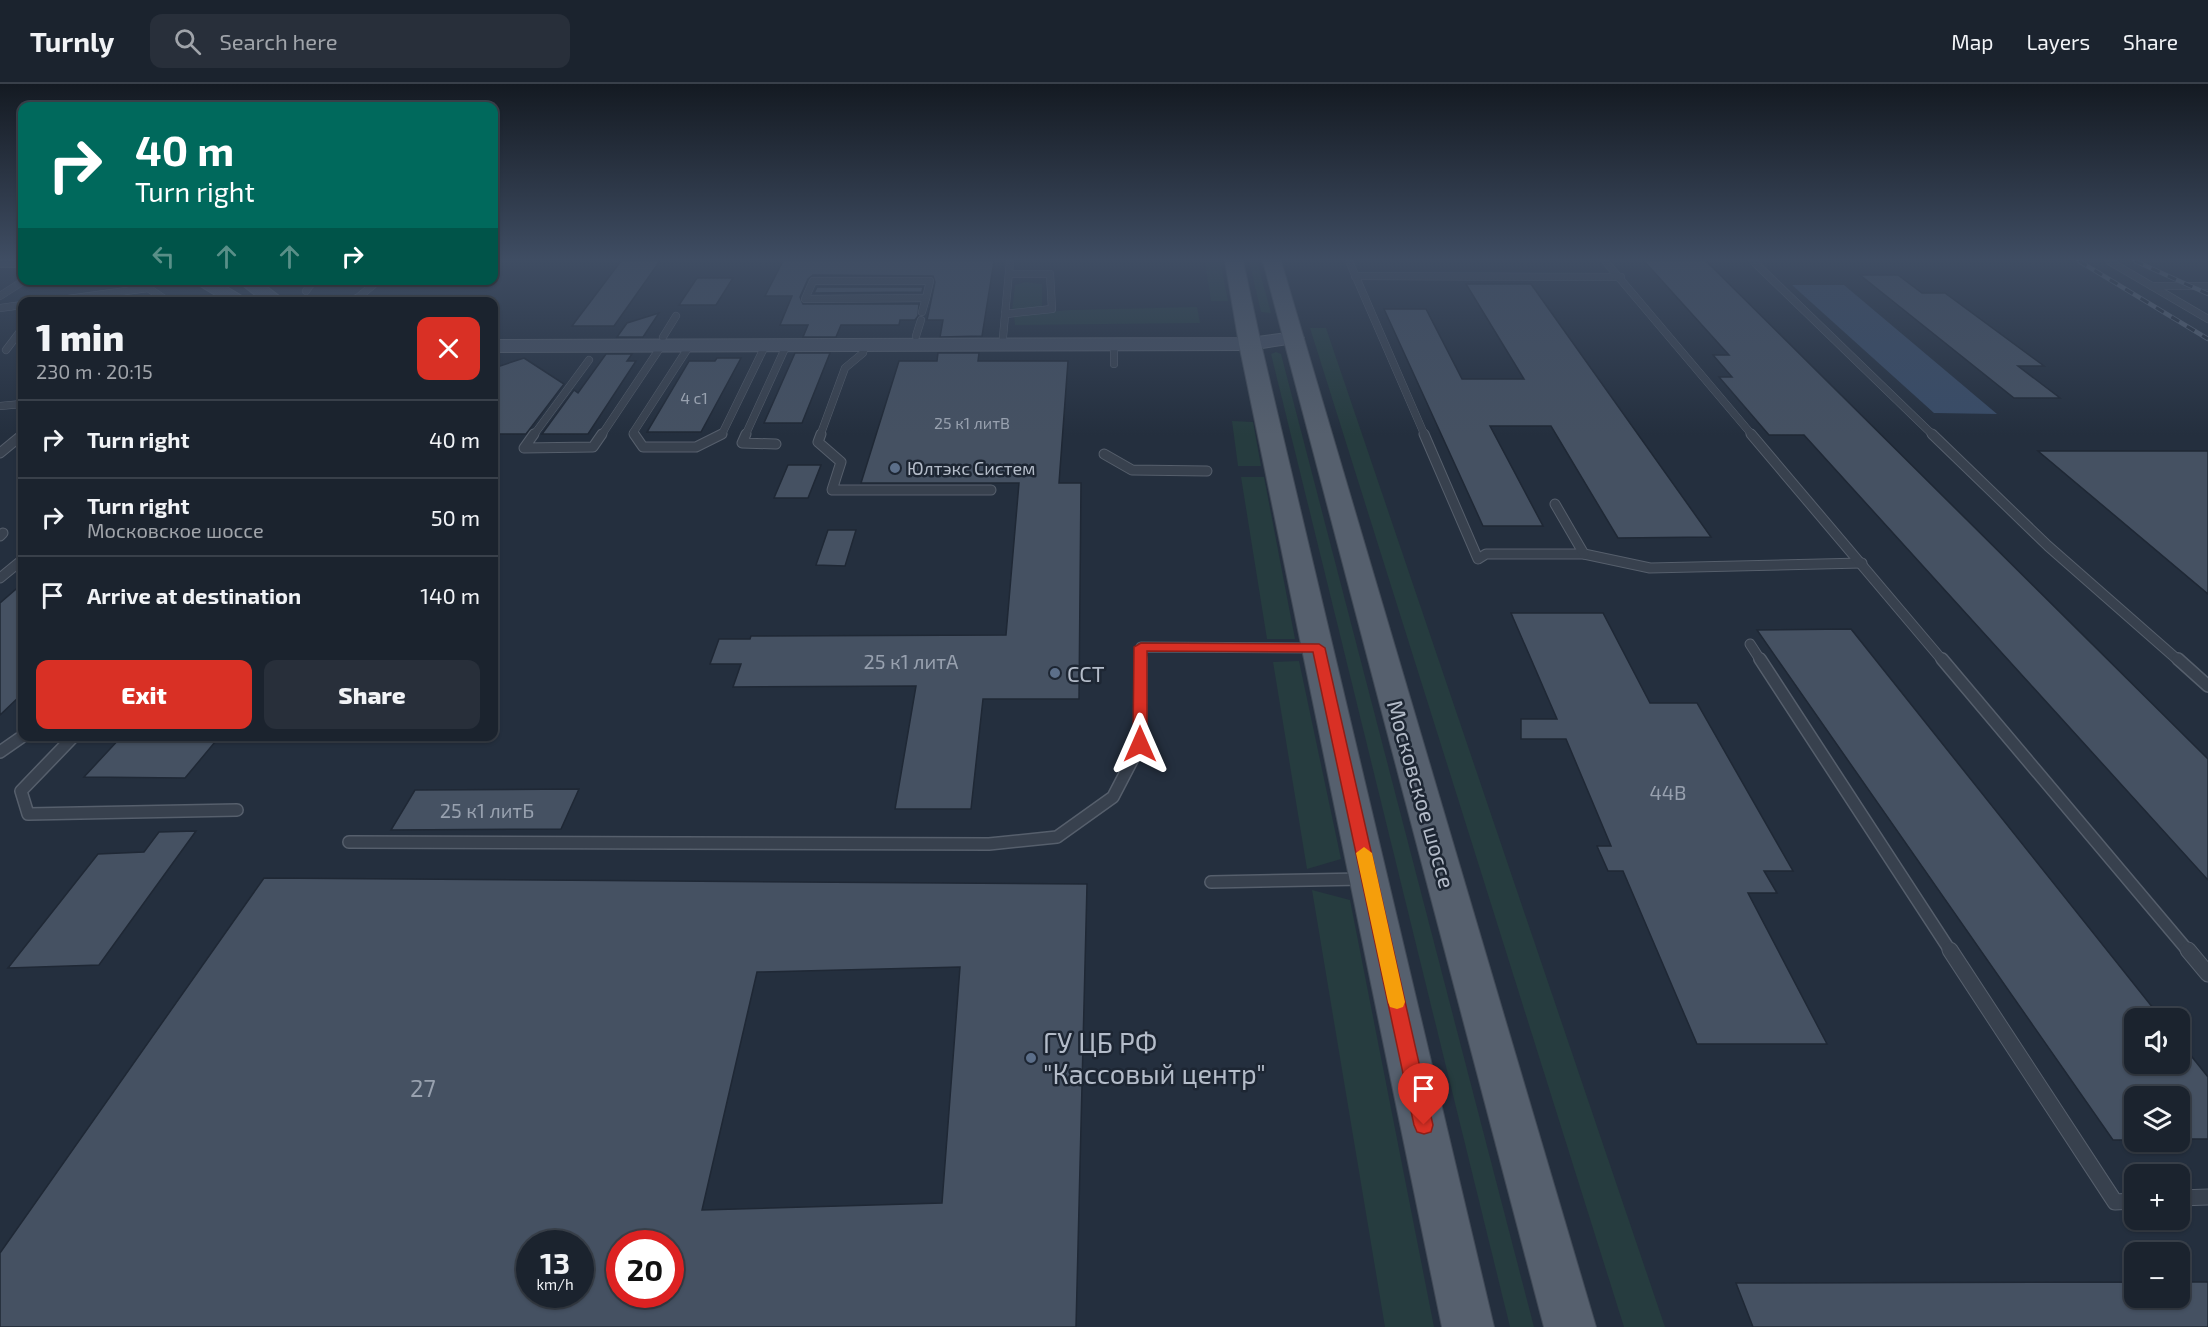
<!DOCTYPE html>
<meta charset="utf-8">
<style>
body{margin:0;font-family:"Exo 2",sans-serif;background:#282f3a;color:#f1f3f6;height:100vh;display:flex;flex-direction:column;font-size:22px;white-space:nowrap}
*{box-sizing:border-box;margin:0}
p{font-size:20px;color:#a0a4aa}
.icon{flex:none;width:33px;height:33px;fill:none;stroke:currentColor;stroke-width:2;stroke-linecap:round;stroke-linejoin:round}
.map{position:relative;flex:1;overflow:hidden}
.details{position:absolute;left:18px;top:213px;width:480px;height:444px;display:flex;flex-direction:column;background:#1b232e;border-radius:12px;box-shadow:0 2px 4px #0004,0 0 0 2px #39404a}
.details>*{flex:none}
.banner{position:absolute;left:18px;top:18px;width:480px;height:183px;border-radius:12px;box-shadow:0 2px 4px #0004,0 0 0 2px #39404a;background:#00695c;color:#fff;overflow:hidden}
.buttons{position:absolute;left:2124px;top:924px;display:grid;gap:12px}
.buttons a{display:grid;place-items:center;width:66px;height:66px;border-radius:12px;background:#1b232e;box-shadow:0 2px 4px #0004,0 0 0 2px #39404a;font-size:30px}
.speed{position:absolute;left:516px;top:1146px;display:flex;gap:12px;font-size:30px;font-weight:700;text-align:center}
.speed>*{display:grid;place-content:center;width:78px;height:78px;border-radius:50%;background:#1b232e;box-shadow:0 2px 4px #0004,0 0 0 2px #39404a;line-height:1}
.speed small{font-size:15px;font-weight:400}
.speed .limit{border:9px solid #d22;background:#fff;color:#111}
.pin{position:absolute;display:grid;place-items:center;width:51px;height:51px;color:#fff;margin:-62px -26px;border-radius:50% 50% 50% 0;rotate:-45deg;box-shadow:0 0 6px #0007}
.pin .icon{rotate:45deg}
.me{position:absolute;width:66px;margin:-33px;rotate:0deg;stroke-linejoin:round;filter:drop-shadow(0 0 4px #0008)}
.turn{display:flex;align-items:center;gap:21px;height:126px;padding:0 18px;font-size:27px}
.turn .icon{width:78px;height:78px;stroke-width:2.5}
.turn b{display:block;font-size:42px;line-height:51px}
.lanes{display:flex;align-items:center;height:57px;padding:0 18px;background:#0003;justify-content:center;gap:30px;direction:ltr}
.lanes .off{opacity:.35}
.round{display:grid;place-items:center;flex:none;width:63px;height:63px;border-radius:12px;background:#282f3a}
.headline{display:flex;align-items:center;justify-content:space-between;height:102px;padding:0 18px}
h1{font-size:36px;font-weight:800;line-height:45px}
.cta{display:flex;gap:12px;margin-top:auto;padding:12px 18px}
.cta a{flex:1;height:69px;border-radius:12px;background:#d93025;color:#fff;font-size:24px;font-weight:800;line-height:69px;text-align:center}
.cta a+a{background:#282f3a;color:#f1f3f6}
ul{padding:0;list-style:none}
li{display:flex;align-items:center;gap:18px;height:78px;padding:0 18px;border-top:2px solid #39404a}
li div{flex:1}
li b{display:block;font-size:22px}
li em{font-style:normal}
header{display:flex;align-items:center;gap:36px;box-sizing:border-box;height:84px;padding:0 30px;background:#1b232e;border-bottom:2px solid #39404a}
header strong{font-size:28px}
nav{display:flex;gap:33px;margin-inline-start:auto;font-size:21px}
.search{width:420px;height:54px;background:#282f3a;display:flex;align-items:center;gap:15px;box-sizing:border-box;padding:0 21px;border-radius:12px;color:#a0a4aa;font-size:22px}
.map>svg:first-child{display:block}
.green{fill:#263c3f}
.water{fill:#394c67}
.building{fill:#455162;stroke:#1f2835;stroke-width:1.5;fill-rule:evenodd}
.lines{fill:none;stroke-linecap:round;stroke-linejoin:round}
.lane-far3-casing{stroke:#565f6c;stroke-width:8}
.lane-far2-casing{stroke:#565f6c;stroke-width:11}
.lane-far1-casing{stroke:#565f6c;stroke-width:14}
.lane-casing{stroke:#565f6c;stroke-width:17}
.street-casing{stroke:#565f6c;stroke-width:3}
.secondary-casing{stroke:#565f6c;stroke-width:2}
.primary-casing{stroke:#414a57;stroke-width:2}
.lane-far3{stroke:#38414e;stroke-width:7}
.lane-far2{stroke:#38414e;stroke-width:9}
.lane-far1{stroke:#38414e;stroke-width:11}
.lane{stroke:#38414e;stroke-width:15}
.street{fill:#38414e;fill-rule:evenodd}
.secondary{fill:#465061;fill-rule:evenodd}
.primary{fill:#56606e;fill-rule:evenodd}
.rail-casing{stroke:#5a6575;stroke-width:4.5}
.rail{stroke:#1d2633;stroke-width:3;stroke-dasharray:9;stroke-linecap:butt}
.route{fill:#d93025;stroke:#8d1f18;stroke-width:1.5}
.slow{fill:#f59e0b}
.service-dot{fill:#5c6f8a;stroke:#1d2633;stroke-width:2}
.labels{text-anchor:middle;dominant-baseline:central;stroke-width:5;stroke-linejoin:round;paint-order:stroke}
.far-number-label{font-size:16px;fill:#98a1af}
.far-poi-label{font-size:18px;fill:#b4bcc9;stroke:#1d2633;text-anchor:start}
.number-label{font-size:20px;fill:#98a1af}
.poi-label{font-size:22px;fill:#b4bcc9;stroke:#1d2633;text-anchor:start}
.street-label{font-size:22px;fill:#b4bcc9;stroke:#1d2633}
.near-number-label{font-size:24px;fill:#98a1af}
.near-poi-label{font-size:27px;fill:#b4bcc9;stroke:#1d2633;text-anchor:start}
</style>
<header>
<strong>Turnly</strong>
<div class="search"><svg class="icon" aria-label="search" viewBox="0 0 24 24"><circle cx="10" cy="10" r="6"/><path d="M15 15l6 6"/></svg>Search here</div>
<nav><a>Map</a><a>Layers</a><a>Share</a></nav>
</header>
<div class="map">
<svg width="2208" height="1243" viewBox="0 0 2208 1243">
<rect width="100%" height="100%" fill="#242f3e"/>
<g class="green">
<path d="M 1205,177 L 1220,177 L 1228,217 L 1211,217 Z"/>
<path d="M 1249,177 L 1257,177 L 1271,229 L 1261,228 Z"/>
<path d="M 1025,198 L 1042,200 L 1042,225 L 1012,227 L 1015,201 Z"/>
<path d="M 1197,223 L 1200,239 L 1015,241 L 1014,231 L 1070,226 Z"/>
<path d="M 1310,244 L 1326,244 L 1665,1243 L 1624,1243 Z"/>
<path d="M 1276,268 L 1281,270 L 1534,1243 L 1510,1243 L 1271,270 Z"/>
<path d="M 1232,337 L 1253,338 L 1261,382 L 1238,382 Z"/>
<path d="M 1241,393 L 1264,393 L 1295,555 L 1267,555 Z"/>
<path d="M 1299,577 L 1341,775 L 1307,785 L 1273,578 Z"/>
<path d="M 1312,806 L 1350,816 L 1434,1243 L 1385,1243 Z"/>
</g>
<path class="water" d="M 1792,201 L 1844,201 L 1997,330 L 1934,329 Z"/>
<g class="building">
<path d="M 621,177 L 660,177 L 614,242 L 572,242 Z"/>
<path d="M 783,177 L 994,177 L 982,252 L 940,253 L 943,236 L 927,236 L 935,198 L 933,192 L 813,191 L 808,195 L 800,213 L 803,220 L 919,220 L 918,232 L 915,236 L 900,236 L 899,241 L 841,241 L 836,253 L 803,253 L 808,241 L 780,241 L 792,212 L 765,212 Z"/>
<path d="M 1644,177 L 1706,177 L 2208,675 L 2208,796 L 1804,351 L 1769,351 L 1719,293 L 1732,293 L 1713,271 L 1729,271 Z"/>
<path d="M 1860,191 L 1898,191 L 1922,209 L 1945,209 L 2044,282 L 2018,282 L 2060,314 L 2014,314 Z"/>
<path d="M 697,194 L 733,194 L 716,221 L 679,221 Z"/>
<path d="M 1466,200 L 1531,200 L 1711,453 L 1618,454 L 1551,342 L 1490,342 L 1543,442 L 1483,442 L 1384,225 L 1426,225 L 1462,295 L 1524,295 Z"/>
<path d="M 817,203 L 923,203 L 922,208 L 814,209 Z"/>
<path d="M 659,229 L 643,253 L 617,253 L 627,239 Z"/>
<path d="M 795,269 L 830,269 L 802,339 L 764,339 Z"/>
<path d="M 938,269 L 979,269 L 978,277 L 1068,277 L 1059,399 L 1081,399 L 1079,615 L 983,615 L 971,725 L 895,725 L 916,602 L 733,603 L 741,580 L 710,580 L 719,555 L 750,555 L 751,552 L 1006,551 L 1019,399 L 861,399 L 899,277 L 937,277 Z"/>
<path d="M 606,270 L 632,270 L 627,277 L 636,277 L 588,350 L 542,350 L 574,306 L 578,309 Z"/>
<path d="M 524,274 L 564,300 L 526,350 L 494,350 L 494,284 Z"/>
<path d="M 717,274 L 741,274 L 701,348 L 647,348 L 689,277 L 715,277 Z"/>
<path d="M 2038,367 L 2208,367 L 2208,510 Z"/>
<path d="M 788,381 L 821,381 L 808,414 L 774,414 Z"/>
<path d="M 828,446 L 856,446 L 845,482 L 816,481 Z"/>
<path d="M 22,500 L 22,610 L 0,631 L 0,519 Z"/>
<path d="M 1511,529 L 1603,529 L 1650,619 L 1697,619 L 1793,787 L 1764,787 L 1777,809 L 1748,809 L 1827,960 L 1697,960 L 1623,787 L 1608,787 L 1597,762 L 1611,762 L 1566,655 L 1521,655 L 1521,635 L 1557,635 Z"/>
<path d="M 1851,545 L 2161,934 L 2134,934 L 2134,980 L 2180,980 L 2180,958 L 2208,993 L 2208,1055 L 2180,1055 L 2180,1012 L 2134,1012 L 2134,1056 L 2113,1056 L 1757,546 Z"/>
<path d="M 122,652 L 220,652 L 185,694 L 84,693 Z"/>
<path d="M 579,705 L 561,745 L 391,746 L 415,706 Z"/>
<path d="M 196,747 L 99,881 L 8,884 L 98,770 L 144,768 L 159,748 Z"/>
<path d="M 264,794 L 1087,800 L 1076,1243 L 0,1243 L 0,1169 ZM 960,883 L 942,1119 L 702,1126 L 757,888 ZM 530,1160 L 580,1160 L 580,1210 L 530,1210 ZM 620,1160 L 670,1160 L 670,1210 L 620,1210 Z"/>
<path d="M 2134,1198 L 2134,1214 L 2180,1214 L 2180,1198 L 2208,1198 L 2208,1243 L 1753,1243 L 1736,1199 Z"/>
</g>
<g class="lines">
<defs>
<g id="lane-far3">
<path d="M 1349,177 L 1425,352"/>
<path d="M 1605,177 L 1753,352"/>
<path d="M 1753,177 L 1934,352"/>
<path d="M 2109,177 L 2208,235"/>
<path d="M 1355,192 L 1621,193"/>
<path d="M 813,197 L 930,197 L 926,214 L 805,215 Z"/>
<path d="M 2152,202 L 2208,202"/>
<path d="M 306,207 L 314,196"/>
<path d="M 0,212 L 25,196"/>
<path d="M 355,216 L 379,196"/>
<path d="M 46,218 L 148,204 L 169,218"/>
<path d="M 0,224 L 22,221"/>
<path d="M 922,228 L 926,214"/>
<path d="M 1005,230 L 1052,225 L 1050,190 L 1010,190"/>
<path d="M 916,252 L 921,236"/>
<path d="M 663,253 L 676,232"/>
<path d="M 1003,253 L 1010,177"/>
<path d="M 1114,261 L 1114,280"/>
<path d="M 6,266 L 22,245"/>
<path d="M 0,322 L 22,320"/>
<path d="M 533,352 L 589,276"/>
<path d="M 601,352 L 662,261"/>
<path d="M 635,352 L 633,349 L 690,261"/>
<path d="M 719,352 L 722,350 L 766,260"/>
<path d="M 745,352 L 787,260"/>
<path d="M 820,352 L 845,284 L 863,269 L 865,260"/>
</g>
<g id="lane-far2">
<path d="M 534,350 L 524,364 L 593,363 L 602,350"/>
<path d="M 634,350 L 643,363 L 696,363 L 722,350"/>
<path d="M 746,350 L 742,359 L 776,360"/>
<path d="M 821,350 L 818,358 L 841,378 L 832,406 L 991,406"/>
<path d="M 1424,350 L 1478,475 L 1486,470 L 1584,470 L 1650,484 L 1862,479"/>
<path d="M 1751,350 L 1943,577"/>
<path d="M 1932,350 L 2048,462 L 2179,577"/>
<path d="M 0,369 L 22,351"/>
<path d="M 1104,370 L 1132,386 L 1207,387"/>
<path d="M 1555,420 L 1584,470"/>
<path d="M 0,452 L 3,449"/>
<path d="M 0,494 L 22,476"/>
<path d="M 1750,560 L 1761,577"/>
<path d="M 1141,577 L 1141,563 L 1316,564"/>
</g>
<g id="lane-far1">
<path d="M 1760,575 L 1951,868"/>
<path d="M 1942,575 L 2189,868"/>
<path d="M 2178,575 L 2208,602"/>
<path d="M 74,652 L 21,707 L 28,730 L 237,726"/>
<path d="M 0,668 L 23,652"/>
<path d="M 349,758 L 989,760 L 1057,753 L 1113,713 L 1140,661 L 1141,575"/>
<path d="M 1211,798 L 1363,795"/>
</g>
<g id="lane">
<path d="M 1950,866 L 2115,1118 L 2134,1117"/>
<path d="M 2188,866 L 2208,890"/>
<path d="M 2180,1114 L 2208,1113"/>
</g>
<path id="street" d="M 355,212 L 360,213 L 361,218 L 346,218 Z"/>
<g id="secondary">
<rect x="0" y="177" width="22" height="6"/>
<path d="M 190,196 L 215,196 L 252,218 L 227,218 Z"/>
<path d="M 236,196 L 258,196 L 287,218 L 264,218 Z"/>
<path d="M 1294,248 L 1301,250 L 1304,254 L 1301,258 L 1250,266 L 494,268 L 494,256 L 1250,254 Z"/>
</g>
<g id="primary">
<path d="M 1225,177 L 1243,177 L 1261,260 L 1494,1243 L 1442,1243 L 1239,260 Z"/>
<path d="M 1263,177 L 1281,177 L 1596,1243 L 1544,1243 Z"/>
</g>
</defs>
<use href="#lane-far3" class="lane-far3-casing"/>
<use href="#lane-far2" class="lane-far2-casing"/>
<use href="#lane-far1" class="lane-far1-casing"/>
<use href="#lane" class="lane-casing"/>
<use href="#street" class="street-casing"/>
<use href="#secondary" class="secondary-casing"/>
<use href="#primary" class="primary-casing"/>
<use href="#lane-far3" class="lane-far3"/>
<use href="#lane-far2" class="lane-far2"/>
<use href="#lane-far1" class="lane-far1"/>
<use href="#lane" class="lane"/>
<use href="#street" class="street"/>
<use href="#secondary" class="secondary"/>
<use href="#primary" class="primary"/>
<defs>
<g id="rail">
<path d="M 2079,177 L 2208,255"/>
<path d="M 2135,177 L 2208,210"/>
</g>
</defs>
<use href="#rail" class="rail-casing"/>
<use href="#rail" class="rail"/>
</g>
<linearGradient id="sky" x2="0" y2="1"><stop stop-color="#141a22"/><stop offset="0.5" stop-color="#3f4d63"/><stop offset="1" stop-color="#3f4d63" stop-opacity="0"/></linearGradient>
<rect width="2208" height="351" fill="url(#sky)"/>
<path class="route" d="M 1141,559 L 1319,560 L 1325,564 L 1433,1041 L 1431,1048 L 1424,1050 L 1417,1048 L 1414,1041 L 1313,568 L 1147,567 L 1147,660 L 1140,665 L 1133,660 L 1134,563 Z"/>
<path class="slow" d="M 1364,763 L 1372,769 L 1405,918 L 1403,923 L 1397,925 L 1390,923 L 1388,918 L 1356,769 Z"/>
<g class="service-dot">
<circle cx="895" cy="384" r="6"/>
<circle cx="1055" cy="589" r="6"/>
<circle cx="1031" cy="974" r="6"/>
</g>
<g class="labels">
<g class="far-number-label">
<text x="694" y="313">4 с1</text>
<text x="972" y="338">25 к1 литВ</text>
</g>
<g class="far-poi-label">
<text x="907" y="384">Юлтэкс Систем</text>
</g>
<g class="number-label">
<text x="911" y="577">25 к1 литА</text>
<text x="1668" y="708">44В</text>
<text x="487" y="726">25 к1 литБ</text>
</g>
<g class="poi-label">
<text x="1067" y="589">ССТ</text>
</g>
<g class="street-label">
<text transform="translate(1422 710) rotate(74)">Московское шоссе</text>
</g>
<g class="near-number-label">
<text x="423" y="1003">27</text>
</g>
<g class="near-poi-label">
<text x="1043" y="958">ГУ ЦБ РФ<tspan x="1043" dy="31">"Кассовый центр"</tspan></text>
</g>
</g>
</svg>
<div class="buttons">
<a><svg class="icon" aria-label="sound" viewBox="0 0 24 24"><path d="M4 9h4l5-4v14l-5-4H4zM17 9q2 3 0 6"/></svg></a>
<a><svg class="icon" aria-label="layers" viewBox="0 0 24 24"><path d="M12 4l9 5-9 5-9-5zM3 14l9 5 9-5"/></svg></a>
<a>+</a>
<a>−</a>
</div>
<div class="speed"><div>13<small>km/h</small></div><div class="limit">20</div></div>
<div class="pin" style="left:1424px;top:1041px;background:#d93025"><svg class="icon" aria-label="arrive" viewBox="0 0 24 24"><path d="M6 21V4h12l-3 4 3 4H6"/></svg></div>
<svg class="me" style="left:1140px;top:660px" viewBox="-20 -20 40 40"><path d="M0-17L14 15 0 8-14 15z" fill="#d93025" stroke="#fff" stroke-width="4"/></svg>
<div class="banner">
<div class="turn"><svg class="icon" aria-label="right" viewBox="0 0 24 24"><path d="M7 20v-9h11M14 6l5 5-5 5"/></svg><div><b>40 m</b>Turn right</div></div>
<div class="lanes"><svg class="icon off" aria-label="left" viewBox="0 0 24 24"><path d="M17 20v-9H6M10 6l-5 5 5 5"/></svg><svg class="icon off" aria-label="ahead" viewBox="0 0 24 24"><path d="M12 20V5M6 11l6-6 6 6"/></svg><svg class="icon off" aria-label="ahead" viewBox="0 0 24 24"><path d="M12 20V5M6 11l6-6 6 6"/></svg><svg class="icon" aria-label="right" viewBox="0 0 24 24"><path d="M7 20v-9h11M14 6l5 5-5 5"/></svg></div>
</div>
<section class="details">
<div class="headline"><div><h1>1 min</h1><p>230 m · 20:15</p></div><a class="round" style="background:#d93025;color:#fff"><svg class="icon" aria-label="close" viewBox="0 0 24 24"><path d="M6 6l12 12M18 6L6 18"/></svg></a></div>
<ul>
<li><svg class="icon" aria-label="right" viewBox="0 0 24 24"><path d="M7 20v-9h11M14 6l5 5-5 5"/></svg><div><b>Turn right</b></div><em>40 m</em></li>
<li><svg class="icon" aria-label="right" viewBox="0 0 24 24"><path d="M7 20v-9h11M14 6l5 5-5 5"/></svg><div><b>Turn right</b><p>Московское шоссе</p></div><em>50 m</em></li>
<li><svg class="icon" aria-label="arrive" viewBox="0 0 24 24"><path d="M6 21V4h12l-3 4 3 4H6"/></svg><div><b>Arrive at destination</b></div><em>140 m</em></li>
</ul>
<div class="cta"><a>Exit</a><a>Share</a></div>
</section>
</div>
